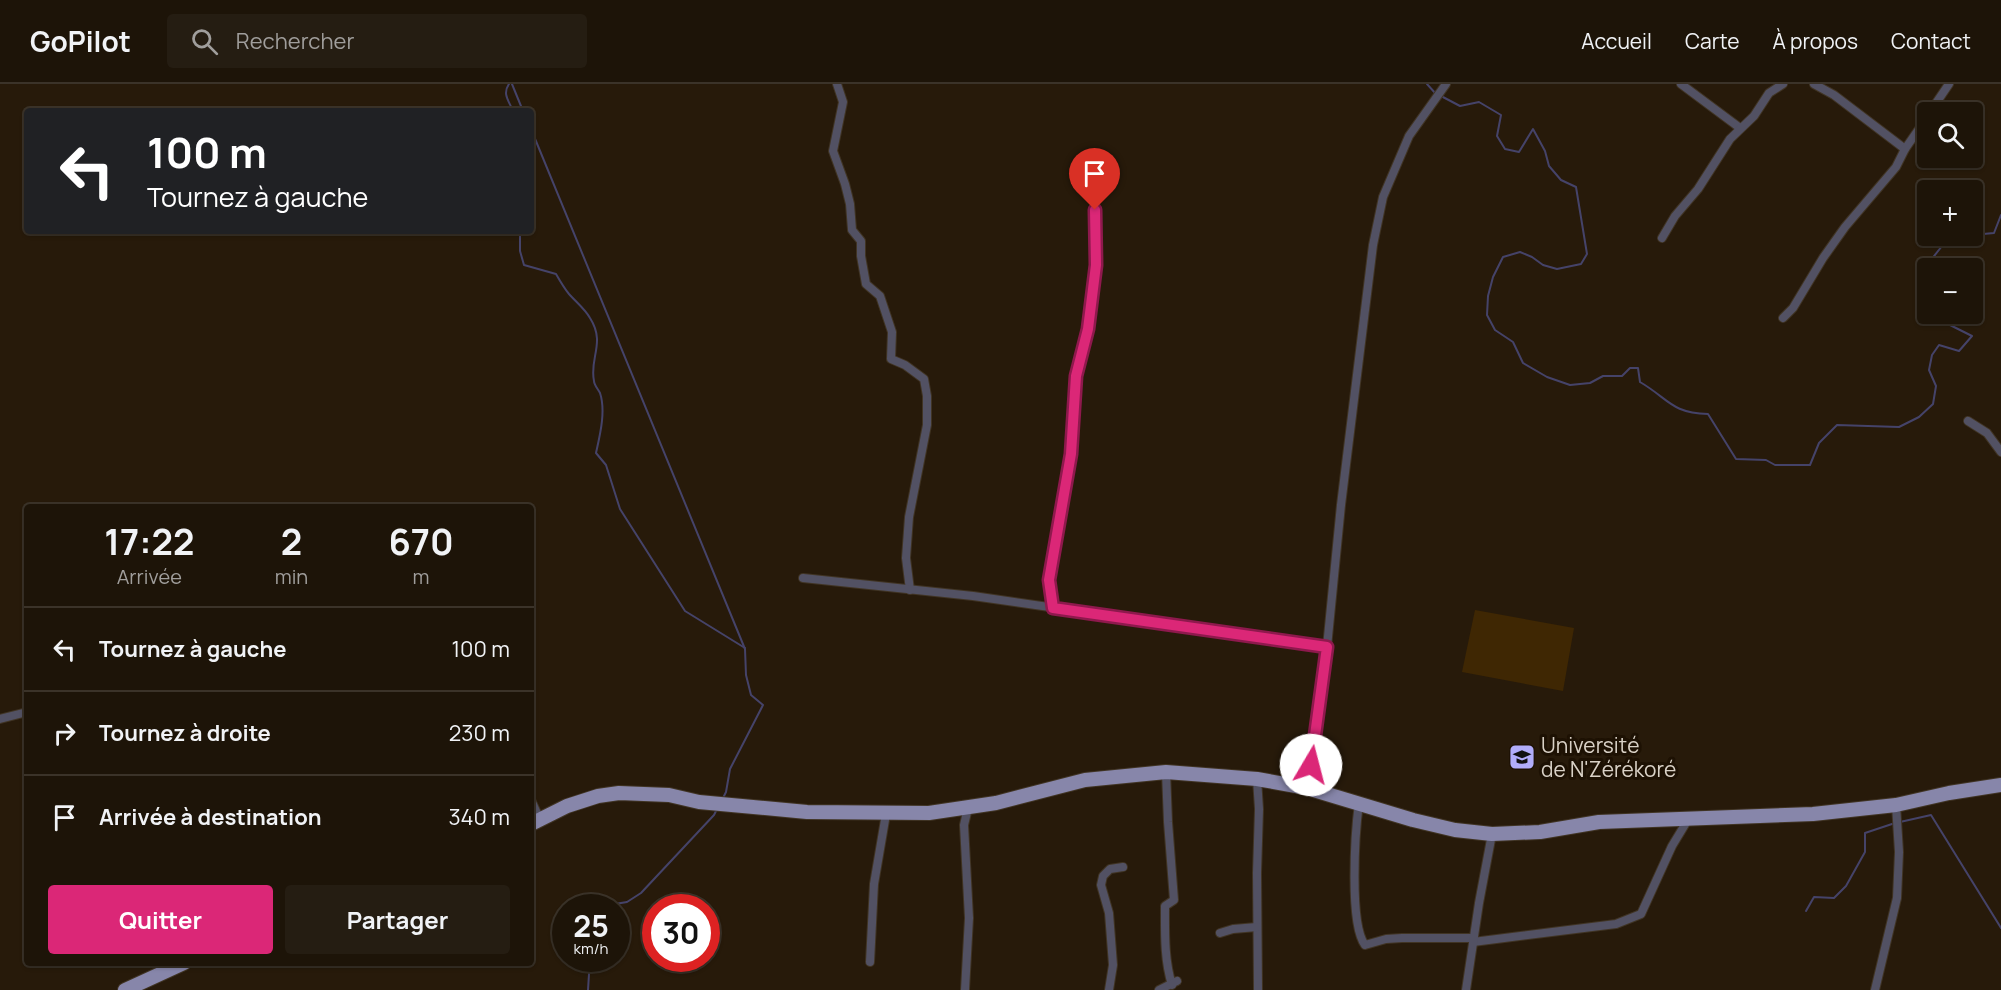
<!DOCTYPE html>
<html lang="fr">
<meta charset="utf-8">
<style>
body{margin:0;font-family:Manrope,sans-serif;background:#251d12;color:#f1f3f6;height:100vh;display:flex;flex-direction:column;font-size:22px;white-space:nowrap}
*{box-sizing:border-box;margin:0}
p{font-size:20px;color:#a09e9c}
.icon{flex:none;width:33px;height:33px;fill:none;stroke:currentColor;stroke-width:2;stroke-linecap:round;stroke-linejoin:round}
.map{position:relative;flex:1;overflow:hidden}
.sheet{position:absolute;left:24px;top:420px;width:510px;height:462px;display:flex;flex-direction:column;background:#1d1408;border-radius:6px;box-shadow:0 2px 4px #0004,0 0 0 2px #3b3329}
.sheet>*{flex:none}
.guide{position:absolute;left:24px;top:24px;width:510px;height:126px;border-radius:6px;box-shadow:0 2px 4px #0004,0 0 0 2px #3b3329;background:#202124;color:#fff;overflow:hidden}
.controls{position:absolute;left:1917px;top:18px;display:grid;gap:12px}
.controls a{display:grid;place-items:center;width:66px;height:66px;border-radius:6px;background:#1d1408;box-shadow:0 2px 4px #0004,0 0 0 2px #3b3329;font-size:30px}
.speed{position:absolute;left:552px;top:810px;display:flex;gap:12px;font-size:30px;font-weight:700;text-align:center}
.speed>*{display:grid;place-content:center;width:78px;height:78px;border-radius:50%;background:#1d1408;box-shadow:0 2px 4px #0004,0 0 0 2px #3b3329;line-height:1}
.speed small{font-size:15px;font-weight:400}
.speed .limit{border:9px solid #d22;background:#fff;color:#111}
.pin{position:absolute;display:grid;place-items:center;width:51px;height:51px;color:#fff;margin:-62px -26px;border-radius:50% 50% 50% 0;rotate:-45deg;box-shadow:0 0 6px #0007}
.pin .icon{rotate:45deg}
.me{position:absolute;width:66px;margin:-33px;rotate:8deg;stroke-linejoin:round;filter:drop-shadow(0 0 4px #0008)}
.turn{display:flex;align-items:center;gap:21px;height:126px;padding:0 24px;font-size:27px}
.turn .icon{width:78px;height:78px;stroke-width:2.5}
.turn b{display:block;font-size:42px;line-height:51px}
.eta{display:flex;justify-content:space-evenly;align-items:center;height:102px;text-align:center}
.eta b{font-size:36px;font-weight:700;line-height:42px}
.action{display:flex;gap:12px;margin-top:auto;padding:12px 24px}
.action a{flex:1;height:69px;border-radius:6px;background:#db2777;color:#fff;font-size:24px;font-weight:700;line-height:69px;text-align:center}
.action a+a{background:#251d12;color:#f1f3f6}
ul{padding:0;list-style:none}
li{display:flex;align-items:center;gap:18px;height:84px;padding:0 24px;border-top:2px solid #3b3329}
li div{flex:1}
li b{display:block;font-size:22px}
li em{font-style:normal}
header{display:flex;align-items:center;gap:36px;box-sizing:border-box;height:84px;padding:0 30px;background:#1d1408;border-bottom:2px solid #3b3329}
header strong{font-size:28px}
nav{display:flex;gap:33px;margin-inline-start:auto;font-size:21px}
.search{width:420px;height:54px;background:#251d12;display:flex;align-items:center;gap:15px;box-sizing:border-box;padding:0 21px;border-radius:6px;color:#a09e9c;font-size:22px}
.map>svg:first-child{display:block}
.green{fill:#3f2703}
.lines{fill:none;stroke-linecap:round;stroke-linejoin:round}
.stream{stroke:#454369;stroke-width:2}
.minor-casing{stroke:#403424;stroke-width:10}
.primary-casing{stroke:#403424;stroke-width:16}
.minor{stroke:#525163;stroke-width:8}
.primary{stroke:#8786aa;stroke-width:14}
.route-casing{stroke:#8e194d;stroke-width:15}
.route{stroke:#db2777;stroke-width:10}
.labels{text-anchor:middle;dominant-baseline:central;stroke-width:6;stroke-linejoin:round;paint-order:stroke}
.poi-label{font-size:21px;fill:#d9d1c6;stroke:#1d1103;text-anchor:start}
</style>
<header>
<strong>GoPilot</strong>
<div class="search"><svg class="icon" aria-label="search" viewBox="0 0 24 24"><circle cx="10" cy="10" r="6"/><path d="M15 15l6 6"/></svg>Rechercher</div>
<nav><a>Accueil</a><a>Carte</a><a>À propos</a><a>Contact</a></nav>
</header>
<div class="map">
<svg width="2001" height="906" viewBox="0 0 2001 906">
<rect width="100%" height="100%" fill="#271a0a"/>
<path class="green" d="M 1475,526 L 1574,544 L 1563,607 L 1462,588 Z"/>
<g class="lines">
<g class="stream">
<path d="M 509,0 C 502,10 509,17 513,27"/>
<path d="M 512,0 L 523,27"/>
<path d="M 1427,0 L 1436,10"/>
<path d="M 1441,12 L 1460,22 L 1479,18 L 1501,31 L 1497,52 L 1505,65 L 1519,68 L 1533,45 L 1545,67 L 1549,82 L 1561,96 L 1576,103 L 1587,170 L 1581,180 L 1557,185 L 1543,181 L 1532,173 L 1520,168 L 1503,173 L 1493,193 L 1488,212 L 1487,231 L 1495,246 L 1513,258 L 1523,279 L 1547,293 L 1570,301 L 1590,299 L 1603,292 L 1622,292 L 1630,284 L 1638,284 L 1640,298 C 1669,315 1671,329 1708,330 L 1736,375 L 1766,376 L 1775,381 L 1810,381 L 1819,359 L 1837,341 L 1899,343 L 1919,333 L 1933,320 L 1936,302 L 1929,286 L 1932,271 L 1939,261 L 1959,267 L 1972,252 L 1950,241 L 1943,230"/>
<path d="M 531,45 L 745,565 L 746,591 L 751,611 L 763,621 L 730,685 L 726,708 L 723,714"/>
<path d="M 520,147 L 520,167 L 524,181 L 556,190 C 560,197 564,204 569,210 C 576,218 585,225 590,234 C 606,259 589,274 594,297 C 594,301 598,305 600,309 C 606,327 600,351 596,369 L 606,381 L 620,425 L 685,527 L 745,564"/>
<path d="M 1972,151 L 1994,149 L 2001,131"/>
<path d="M 1928,207 L 1917,207 L 1916,195 L 1942,162 L 1961,152"/>
<path d="M 1900,738 L 1931,731 L 2001,844"/>
<path d="M 613,824 L 615,820 L 627,818 L 641,809 L 714,731 L 717,725"/>
<path d="M 1806,827 L 1814,813 L 1834,814 L 1846,802 L 1865,768 L 1865,749 L 1895,739"/>
<path d="M 588,906 L 590,874"/>
</g>
<defs>
<g id="minor">
<path d="M 837,0 L 843,18 L 833,67 L 845,100 L 850,120 L 852,146 L 861,157 L 861,172 L 866,200 L 880,212 L 892,248 L 891,275 L 905,281 L 924,295 L 927,312 L 927,341 L 909,433 L 906,474 L 910,506"/>
<path d="M 1681,0 L 1740,44"/>
<path d="M 1814,0 L 1834,11 L 1905,65"/>
<path d="M 1930,28 L 1949,0"/>
<path d="M 1662,154 L 1675,132 L 1698,105 L 1730,55 L 1754,32 L 1769,9 L 1783,0"/>
<path d="M 1783,234 L 1793,224 L 1823,174 L 1845,143 L 1896,83 L 1905,65 L 1928,32"/>
<path d="M 1968,337 L 1987,349 L 2001,368"/>
<path d="M 803,494 L 973,512 L 1327,563"/>
<path d="M 1052,524 L 1049,496 L 1071,370 L 1076,292 L 1088,245 L 1097,181 L 1095,113"/>
<path d="M 0,635 L 27,628"/>
<path d="M 1166,688 L 1168,738 L 1174,816 L 1165,822 C 1165,849 1164,875 1172,901"/>
<path d="M 1257,695 L 1259,725 L 1257,789 L 1258,906"/>
<path d="M 1307,704 L 1327,563 L 1341,421 L 1373,161 L 1383,113 L 1409,52 L 1446,0"/>
<path d="M 531,716 L 540,736"/>
<path d="M 1359,719 C 1355,748 1349,840 1365,861 L 1386,855 L 1402,854 L 1474,854"/>
<path d="M 1220,849 L 1233,845 L 1257,843"/>
<path d="M 1473,858 L 1616,840 L 1641,830 L 1672,762 L 1689,734"/>
<path d="M 870,878 L 874,800 L 886,730"/>
<path d="M 965,906 L 969,834 L 964,741 L 968,724"/>
<path d="M 1109,906 L 1113,881 L 1109,829 L 1101,801 L 1103,792 L 1110,785 L 1123,783"/>
<path d="M 1159,906 L 1177,897"/>
<path d="M 1466,906 L 1479,819 L 1492,750"/>
<path d="M 1875,906 L 1897,814 L 1899,768 L 1896,721"/>
</g>
<g id="primary">
<path d="M 531,740 L 567,722 L 598,712 L 619,709 L 669,711 L 699,718 L 807,728 L 929,729 L 996,719 L 1085,696 L 1166,688 L 1257,695 L 1307,704 L 1413,736 L 1455,746 L 1492,750 L 1540,748 L 1599,738 L 1813,730 L 1896,721 L 1949,709 L 2001,701"/>
<path d="M 125,906 L 184,879"/>
</g>
</defs>
<use href="#minor" class="minor-casing"/>
<use href="#primary" class="primary-casing"/>
<use href="#minor" class="minor"/>
<use href="#primary" class="primary"/>
</g>
<g class="lines">
<defs>
<path id="route" d="M 1095,126 L 1096,181 L 1088,245 L 1076,292 L 1071,370 L 1049,496 L 1053,524 L 1327,563 L 1311,681"/>
</defs>
<use href="#route" class="route-casing"/>
<use href="#route" class="route"/>
</g>
<defs>
<symbol id="university-square" viewBox="-11 -11 22 22"><rect x="-9" y="-9" width="18" height="18" rx="4" fill="#b1adfa" stroke="#1d1103"/><path d="M0-5L7-2L0 1L-7-2ZM-4 1L0 2.5L4 1V4Q0 6-4 4Z" fill="#111"/></symbol>
</defs>
<g fill-rule="evenodd">
<use href="#university-square" x="1507" y="658" width="30" height="30"/>
</g>
<g class="labels">
<g class="poi-label">
<text x="1541" y="661">Université<tspan x="1541" dy="24">de N'Zérékoré</tspan></text>
</g>
</g>
</svg>
<div class="controls">
<a><svg class="icon" aria-label="search" viewBox="0 0 24 24"><circle cx="10" cy="10" r="6"/><path d="M15 15l6 6"/></svg></a>
<a>+</a>
<a>−</a>
</div>
<div class="speed"><div>25<small>km/h</small></div><div class="limit">30</div></div>
<div class="pin" style="left:1095px;top:126px;background:#d93025"><svg class="icon" aria-label="arrive" viewBox="0 0 24 24"><path d="M6 21V4h12l-3 4 3 4H6"/></svg></div>
<svg class="me" style="left:1311px;top:681px" viewBox="-20 -20 40 40"><circle r="19" fill="#fff"/><path d="M0-13L10 11 0 6-10 11z" fill="#db2777"/></svg>
<div class="guide">
<div class="turn"><svg class="icon" aria-label="left" viewBox="0 0 24 24"><path d="M17 20v-9H6M10 6l-5 5 5 5"/></svg><div><b>100 m</b>Tournez à gauche</div></div>
</div>
<section class="sheet">
<div class="eta">
<div><b>17:22</b><p>Arrivée</p></div>
<div><b>2</b><p>min</p></div>
<div><b>670</b><p>m</p></div>
</div>
<ul>
<li><svg class="icon" aria-label="left" viewBox="0 0 24 24"><path d="M17 20v-9H6M10 6l-5 5 5 5"/></svg><div><b>Tournez à gauche</b></div><em>100 m</em></li>
<li><svg class="icon" aria-label="right" viewBox="0 0 24 24"><path d="M7 20v-9h11M14 6l5 5-5 5"/></svg><div><b>Tournez à droite</b></div><em>230 m</em></li>
<li><svg class="icon" aria-label="arrive" viewBox="0 0 24 24"><path d="M6 21V4h12l-3 4 3 4H6"/></svg><div><b>Arrivée à destination</b></div><em>340 m</em></li>
</ul>
<div class="action"><a>Quitter</a><a>Partager</a></div>
</section>
</div>
